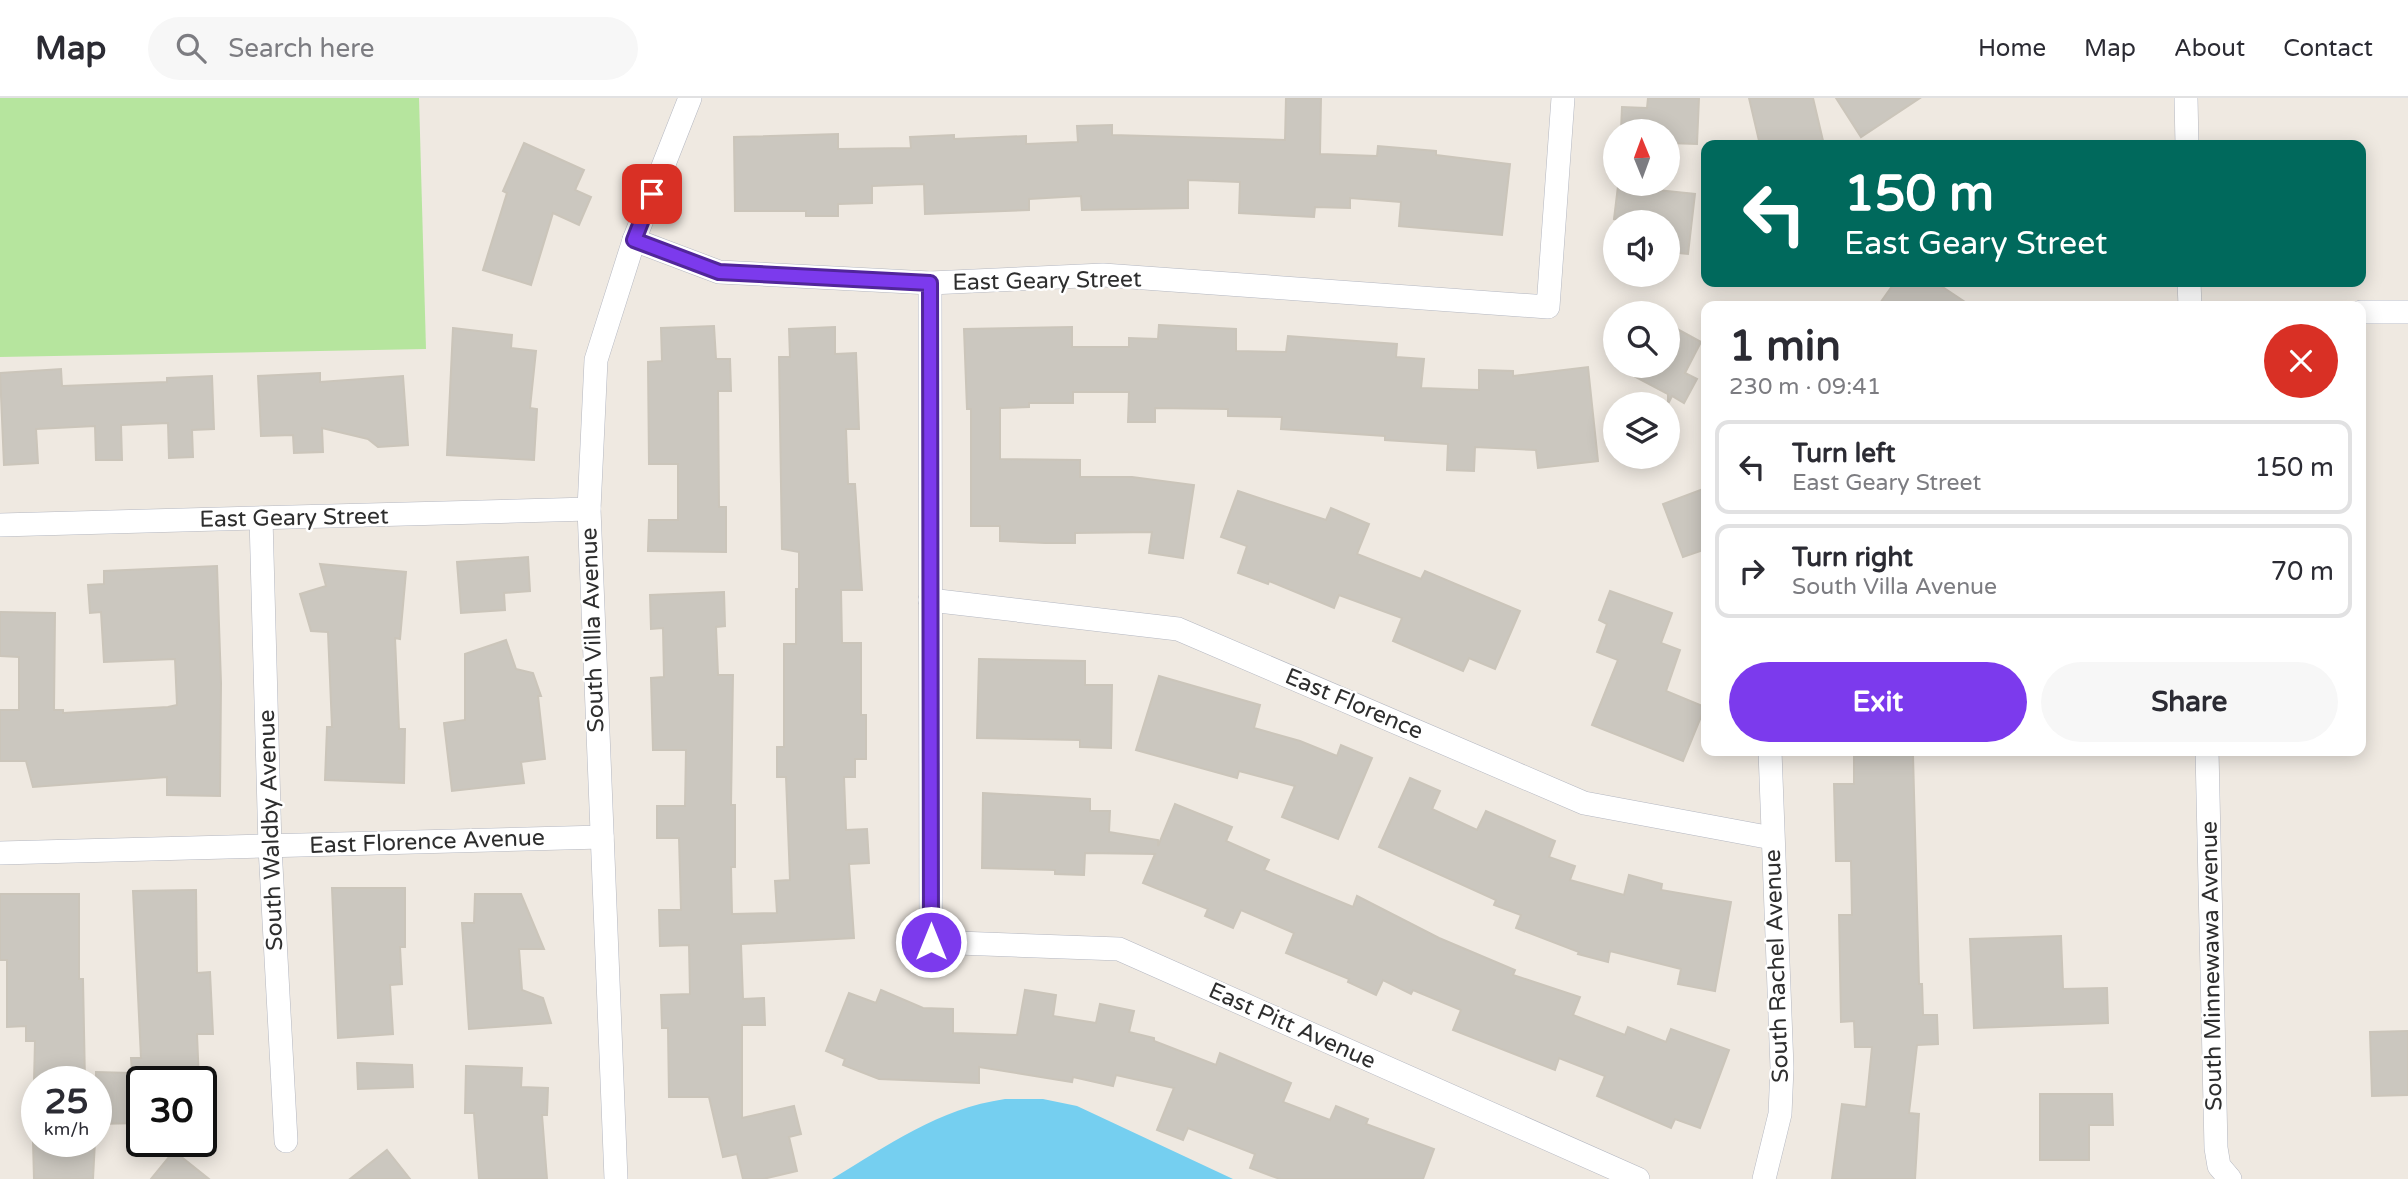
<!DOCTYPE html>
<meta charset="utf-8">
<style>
body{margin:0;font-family:"Varela Round",sans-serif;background:#f7f7f7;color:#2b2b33;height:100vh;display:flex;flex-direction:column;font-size:26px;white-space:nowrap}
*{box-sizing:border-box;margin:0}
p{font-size:23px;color:#7c7c81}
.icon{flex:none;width:38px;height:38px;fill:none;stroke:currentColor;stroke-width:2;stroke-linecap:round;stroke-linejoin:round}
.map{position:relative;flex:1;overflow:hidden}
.panel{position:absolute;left:1701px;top:203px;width:665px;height:455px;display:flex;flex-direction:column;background:#fff;border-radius:14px;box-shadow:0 4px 18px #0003}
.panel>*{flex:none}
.hud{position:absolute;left:1701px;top:42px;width:665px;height:147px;border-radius:14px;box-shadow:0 4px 18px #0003;background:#00695c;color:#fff;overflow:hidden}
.needle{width:46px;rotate:359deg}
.buttons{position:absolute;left:1603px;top:21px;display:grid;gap:14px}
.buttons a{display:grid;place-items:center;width:77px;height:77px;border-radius:50%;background:#fff;box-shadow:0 4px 18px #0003;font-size:35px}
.speed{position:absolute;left:21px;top:968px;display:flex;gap:14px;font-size:35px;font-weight:700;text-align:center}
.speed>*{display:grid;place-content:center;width:91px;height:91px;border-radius:50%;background:#fff;box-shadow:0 4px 18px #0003;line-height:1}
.speed small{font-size:18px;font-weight:400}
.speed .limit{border:4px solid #111;border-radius:10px;background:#fff;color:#111}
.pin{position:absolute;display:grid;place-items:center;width:60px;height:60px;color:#fff;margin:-30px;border-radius:14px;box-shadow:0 4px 10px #0006}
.me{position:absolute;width:77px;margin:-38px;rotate:0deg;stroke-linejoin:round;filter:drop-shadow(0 0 5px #0008)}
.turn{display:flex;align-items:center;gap:24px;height:147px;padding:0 28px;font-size:32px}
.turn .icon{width:91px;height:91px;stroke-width:2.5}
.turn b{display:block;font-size:49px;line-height:60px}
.round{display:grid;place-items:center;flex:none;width:74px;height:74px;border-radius:37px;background:#f7f7f7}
.head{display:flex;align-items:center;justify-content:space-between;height:119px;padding:0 28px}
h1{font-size:42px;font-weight:700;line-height:52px}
.button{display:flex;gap:14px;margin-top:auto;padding:14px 28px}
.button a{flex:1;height:80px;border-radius:42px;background:#7c3aed;color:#fff;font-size:28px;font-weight:700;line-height:80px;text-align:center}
.button a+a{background:#f7f7f7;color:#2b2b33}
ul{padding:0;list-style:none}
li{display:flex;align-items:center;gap:21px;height:94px;margin:0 14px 10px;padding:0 14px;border:4px solid #e1e1e2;border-radius:14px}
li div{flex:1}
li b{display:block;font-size:26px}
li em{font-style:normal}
header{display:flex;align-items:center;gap:42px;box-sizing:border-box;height:98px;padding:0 35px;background:#fff;border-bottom:2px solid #e1e1e2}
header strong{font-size:33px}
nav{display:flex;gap:38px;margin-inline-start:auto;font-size:24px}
.search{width:490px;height:63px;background:#f7f7f7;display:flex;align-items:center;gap:18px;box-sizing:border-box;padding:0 24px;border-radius:38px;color:#7c7c81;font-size:26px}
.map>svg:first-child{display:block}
.green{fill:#b6e59e}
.water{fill:#75cff0}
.building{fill:#cbc7bf;stroke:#cbc5ba;stroke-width:2}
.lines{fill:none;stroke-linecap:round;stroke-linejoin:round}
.minor-casing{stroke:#b4b7c1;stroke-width:24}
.minor{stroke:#fff;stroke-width:23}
.route-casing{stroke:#51269a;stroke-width:18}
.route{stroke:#7c3aed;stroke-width:12}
.labels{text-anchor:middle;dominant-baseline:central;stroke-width:5;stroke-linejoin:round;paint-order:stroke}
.street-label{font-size:23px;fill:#2e2e2e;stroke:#fff}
</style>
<header>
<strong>Map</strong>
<div class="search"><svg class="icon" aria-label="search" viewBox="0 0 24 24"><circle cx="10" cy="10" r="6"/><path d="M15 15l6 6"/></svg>Search here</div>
<nav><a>Home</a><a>Map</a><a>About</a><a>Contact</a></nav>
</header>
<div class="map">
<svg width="2408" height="1081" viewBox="0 0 2408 1081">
<rect width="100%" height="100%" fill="#efe9e1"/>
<path class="green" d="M 0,0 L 419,0 L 426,251 L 0,259 Z"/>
<path class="water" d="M 1005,1001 L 1043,1001 L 1077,1008 L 1233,1081 L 832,1081 C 890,1046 938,1011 1005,1001 Z"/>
<g class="building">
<path d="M 1286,0 L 1321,0 L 1320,56 L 1377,58 L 1378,48 L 1436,53 L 1436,57 L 1510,66 L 1502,137 L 1399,128 L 1401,104 L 1350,100 L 1350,110 L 1315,109 L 1314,119 L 1239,115 L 1240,84 L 1188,82 L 1188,110 L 1082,112 L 1081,98 L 1029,101 L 1029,112 L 925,116 L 924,86 L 872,88 L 872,105 L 838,106 L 838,118 L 806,118 L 806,113 L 735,113 L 734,39 L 838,36 L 838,51 L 911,50 L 910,39 L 954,37 L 954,41 L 1026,38 L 1026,46 L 1078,44 L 1077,28 L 1112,27 L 1112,37 L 1285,42 Z"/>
<path d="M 1648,0 L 1699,0 L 1697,46 L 1668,45 L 1668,33 L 1621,33 L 1622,9 L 1647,10 Z"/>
<path d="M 1749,0 L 1813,0 L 1824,47 L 1760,47 Z"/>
<path d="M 1836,0 L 1920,0 L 1861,39 Z"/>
<path d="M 524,45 L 584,72 L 575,92 L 591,99 L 579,127 L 553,115 L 531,187 L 483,172 L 507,95 L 503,93 Z"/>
<path d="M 1618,88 L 1695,96 L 1688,156 L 1668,154 L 1668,124 L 1614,121 Z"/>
<path d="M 1895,184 L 1935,184 L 1971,208 L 1878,208 Z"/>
<path d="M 1668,226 L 1701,244 L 1685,275 L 1697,281 L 1684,305 L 1672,298 L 1668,306 L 1668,296 L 1615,268 L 1668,268 Z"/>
<path d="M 1159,227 L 1236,231 L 1236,253 L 1286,254 L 1288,238 L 1397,246 L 1396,259 L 1424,261 L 1421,290 L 1479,292 L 1479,272 L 1513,273 L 1513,278 L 1588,269 L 1598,363 L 1538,370 L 1536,352 L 1475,349 L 1474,373 L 1447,372 L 1448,346 L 1385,342 L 1385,338 L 1281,331 L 1282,319 L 1228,318 L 1228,311 L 1155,310 L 1155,324 L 1128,324 L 1129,294 L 1073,294 L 1073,305 L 1029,305 L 1029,309 L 1000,310 L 1000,361 L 1080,362 L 1080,379 L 1132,379 L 1194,387 L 1183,460 L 1149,455 L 1152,434 L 1075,435 L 1075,445 L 1045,445 L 1000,443 L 1000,428 L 971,428 L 971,311 L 967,311 L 964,231 L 1072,229 L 1072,249 L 1129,249 L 1129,240 L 1158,241 Z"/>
<path d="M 714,228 L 716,261 L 730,261 L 731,293 L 718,293 L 719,409 L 726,409 L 726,454 L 648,453 L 649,422 L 678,422 L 678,366 L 649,366 L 648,264 L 662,263 L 661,230 Z"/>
<path d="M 835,229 L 835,256 L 856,255 L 859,331 L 846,331 L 848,386 L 855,386 L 862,492 L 841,492 L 842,545 L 861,545 L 861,617 L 866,617 L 866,661 L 855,661 L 855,679 L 844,679 L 846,732 L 867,731 L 869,765 L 849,766 L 854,840 L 741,846 L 743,901 L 764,900 L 765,927 L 742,927 L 742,1020 L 794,1008 L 801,1036 L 789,1039 L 797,1073 L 763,1081 L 743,1081 L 737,1056 L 723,1059 L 709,999 L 669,999 L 668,930 L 662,930 L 661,897 L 690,896 L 689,847 L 660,848 L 659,812 L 681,812 L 679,740 L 657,740 L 657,708 L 685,708 L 686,652 L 653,652 L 651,580 L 664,579 L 663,530 L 651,531 L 650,497 L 724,494 L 725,528 L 716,529 L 718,577 L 733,577 L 731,707 L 735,707 L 735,769 L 731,769 L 732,816 L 777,815 L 775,783 L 790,782 L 786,679 L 777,679 L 777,649 L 784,649 L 784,546 L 796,546 L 796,491 L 799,491 L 799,454 L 782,451 L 779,259 L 790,259 L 789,231 Z"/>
<path d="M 453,230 L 512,237 L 511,250 L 536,253 L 530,310 L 537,311 L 534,362 L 447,357 Z"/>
<path d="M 61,271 L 62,288 L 167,284 L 167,280 L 212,278 L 214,331 L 192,332 L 193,359 L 169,360 L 168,325 L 121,327 L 122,362 L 96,362 L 95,328 L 36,331 L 38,365 L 4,367 L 0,275 Z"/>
<path d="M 320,275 L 320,284 L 403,278 L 408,347 L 378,349 L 368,341 L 322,330 L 323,354 L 294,355 L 293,337 L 261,338 L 258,278 Z"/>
<path d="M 1706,390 L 1706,451 L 1683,459 L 1663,406 Z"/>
<path d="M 1238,393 L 1326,422 L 1331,410 L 1369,426 L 1357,456 L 1421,481 L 1425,473 L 1520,513 L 1495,571 L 1469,560 L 1463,573 L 1393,543 L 1402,520 L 1339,497 L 1334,510 L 1269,483 L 1268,486 L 1238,475 L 1247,448 L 1221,439 Z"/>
<path d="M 528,459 L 530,493 L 504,495 L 505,512 L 461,515 L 457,464 Z"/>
<path d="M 320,466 L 406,474 L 400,541 L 395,540 L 399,631 L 405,631 L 404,685 L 325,682 L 327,629 L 332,629 L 328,534 L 311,533 L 300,496 L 326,488 Z"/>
<path d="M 217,468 L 221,585 L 220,698 L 167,697 L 167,679 L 33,689 L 26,663 L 0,663 L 0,612 L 19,612 L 19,559 L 0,558 L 0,514 L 55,515 L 54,612 L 63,612 L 63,615 L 168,609 L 177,607 L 175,561 L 104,564 L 101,514 L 90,515 L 88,487 L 104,486 L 104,473 Z"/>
<path d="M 1610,493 L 1672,515 L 1661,545 L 1680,552 L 1666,593 L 1705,609 L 1683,663 L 1592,627 L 1618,562 L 1597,554 L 1607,526 L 1599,522 Z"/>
<path d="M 506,542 L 516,571 L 533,575 L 541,598 L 538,598 L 545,661 L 521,664 L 524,685 L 452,693 L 444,625 L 465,622 L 465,556 Z"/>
<path d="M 979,561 L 1085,563 L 1085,587 L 1112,587 L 1111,650 L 1080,649 L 1080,642 L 977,640 Z"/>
<path d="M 1159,578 L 1260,607 L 1254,630 L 1300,643 L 1337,658 L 1341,647 L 1372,660 L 1338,741 L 1282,719 L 1295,688 L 1239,673 L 1237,680 L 1136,652 Z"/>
<path d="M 1913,657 L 1919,886 L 1922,886 L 1923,917 L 1937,917 L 1938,946 L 1917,947 L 1909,1015 L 1919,1016 L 1915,1081 L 1832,1081 L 1842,1006 L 1866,1009 L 1872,949 L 1855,949 L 1854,923 L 1841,924 L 1839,817 L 1852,817 L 1851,763 L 1836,763 L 1834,686 L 1854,686 L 1854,658 Z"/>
<path d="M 1410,680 L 1440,693 L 1432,711 L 1477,732 L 1486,713 L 1555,743 L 1549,759 L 1575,768 L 1570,782 L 1624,797 L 1629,777 L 1662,786 L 1661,792 L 1731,804 L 1715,893 L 1678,886 L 1681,871 L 1610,853 L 1608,864 L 1578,856 L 1579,854 L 1516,830 L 1521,817 L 1494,807 L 1496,802 L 1379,749 Z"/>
<path d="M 983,695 L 1090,701 L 1090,713 L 1110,713 L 1109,734 L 1158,742 L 1158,748 L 1175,706 L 1232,729 L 1226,743 L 1269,762 L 1264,772 L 1353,809 L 1357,798 L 1439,840 L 1515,872 L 1513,877 L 1580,899 L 1573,917 L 1625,937 L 1628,929 L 1666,944 L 1671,931 L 1729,952 L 1700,1030 L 1675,1021 L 1671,1030 L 1597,998 L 1605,978 L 1559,960 L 1555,972 L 1453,932 L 1461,912 L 1413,892 L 1411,896 L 1383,882 L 1376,897 L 1348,884 L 1349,881 L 1286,855 L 1294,835 L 1241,812 L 1233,830 L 1205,818 L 1208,811 L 1143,785 L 1155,756 L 1085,755 L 1084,777 L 1055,776 L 1055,772 L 982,770 Z"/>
<path d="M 332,790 L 405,790 L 405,849 L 400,849 L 402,886 L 390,887 L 393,936 L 338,940 Z"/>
<path d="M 196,792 L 197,875 L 210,874 L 213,936 L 197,936 L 199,984 L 142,984 L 142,1025 L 96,1026 L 96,974 L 132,975 L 131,960 L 141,960 L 133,793 Z"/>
<path d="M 0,796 L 79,796 L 79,881 L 83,881 L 85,984 L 34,984 L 35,943 L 26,943 L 26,928 L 7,929 L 7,862 L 0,862 Z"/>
<path d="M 475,796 L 521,796 L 544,851 L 519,851 L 522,892 L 543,900 L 551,925 L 469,931 L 462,825 L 474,825 Z"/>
<path d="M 2061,838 L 2063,891 L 2107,890 L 2108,925 L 1974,930 L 1970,841 Z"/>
<path d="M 881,892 L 923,910 L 953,911 L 953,935 L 1017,937 L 1025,892 L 1056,897 L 1053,918 L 1096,925 L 1100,906 L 1134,913 L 1129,934 L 1154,940 L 1154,943 L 1216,967 L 1220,955 L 1291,985 L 1283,1004 L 1330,1022 L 1336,1008 L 1368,1021 L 1366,1026 L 1434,1051 L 1423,1081 L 1280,1081 L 1250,1070 L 1255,1056 L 1188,1030 L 1183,1042 L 1157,1032 L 1174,990 L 1116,977 L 1113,988 L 1073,979 L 1072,984 L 979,969 L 979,985 L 879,981 L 843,967 L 845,961 L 826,953 L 849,895 L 876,905 Z"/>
<path d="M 2408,933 L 2408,997 L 2372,998 L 2370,934 Z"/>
<path d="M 357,965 L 412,967 L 413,989 L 358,991 Z"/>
<path d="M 466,968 L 522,970 L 521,989 L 548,990 L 547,1017 L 542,1017 L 547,1081 L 479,1081 L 474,1015 L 465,1015 Z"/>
<path d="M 2040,996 L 2112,996 L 2113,1027 L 2089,1027 L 2089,1062 L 2040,1062 Z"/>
<path d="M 33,1043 L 95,1043 L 93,1081 L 34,1081 Z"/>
<path d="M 387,1052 L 410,1081 L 350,1081 Z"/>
<path d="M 174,1053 L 209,1081 L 151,1081 Z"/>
</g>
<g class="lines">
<defs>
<g id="minor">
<path d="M 2186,0 L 2187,47"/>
<path d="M 634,142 L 719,174 L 930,185 L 1103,177 L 1548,209 L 1563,0"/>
<path d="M 2189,184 L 2190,208"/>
<path d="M 930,185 L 931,844 L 1119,851 L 1638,1081"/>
<path d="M 2361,214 L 2408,214"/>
<path d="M 261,420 L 270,749 L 286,1043"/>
<path d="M 0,427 L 589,411"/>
<path d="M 930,502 L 1178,531 L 1584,705 L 1772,740"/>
<path d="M 2207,653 L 2216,1050 L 2219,1068 L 2230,1081"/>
<path d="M 0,755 L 602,739"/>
<path d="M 616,1081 L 589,411 L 596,262 L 634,142 L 690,0"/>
<path d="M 1764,1081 L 1780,1016 L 1782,970 L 1770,653"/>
</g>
</defs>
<use href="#minor" class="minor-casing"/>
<use href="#minor" class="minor"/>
</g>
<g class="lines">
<defs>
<path id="route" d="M 652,96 L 634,142 L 719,174 L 930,185 L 931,844"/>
</defs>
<use href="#route" class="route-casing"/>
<use href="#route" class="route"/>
</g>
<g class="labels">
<g class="street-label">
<text transform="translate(1047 183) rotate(-1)">East Geary Street</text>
<text transform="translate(294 420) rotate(-1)">East Geary Street</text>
<text transform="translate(593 532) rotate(-92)">South Villa Avenue</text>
<text transform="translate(1354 606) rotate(23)">East Florence</text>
<text transform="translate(271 732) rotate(-92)">South Waldby Avenue</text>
<text transform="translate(427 744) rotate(-2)">East Florence Avenue</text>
<text transform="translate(1777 868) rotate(-92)">South Rachel Avenue</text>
<text transform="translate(2212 868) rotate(-91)">South Minnewawa Avenue</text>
<text transform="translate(1292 928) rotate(24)">East Pitt Avenue</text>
</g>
</g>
</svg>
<div class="buttons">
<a><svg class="needle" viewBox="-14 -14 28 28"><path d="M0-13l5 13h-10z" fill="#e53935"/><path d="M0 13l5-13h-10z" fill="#7c7c81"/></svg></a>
<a><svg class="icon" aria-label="sound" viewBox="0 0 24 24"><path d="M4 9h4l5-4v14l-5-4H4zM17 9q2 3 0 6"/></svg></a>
<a><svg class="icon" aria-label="search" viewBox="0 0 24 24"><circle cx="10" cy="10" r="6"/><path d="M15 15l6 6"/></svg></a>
<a><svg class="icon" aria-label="layers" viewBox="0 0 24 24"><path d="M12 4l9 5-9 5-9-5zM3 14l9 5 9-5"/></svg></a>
</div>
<div class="speed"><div>25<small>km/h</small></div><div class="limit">30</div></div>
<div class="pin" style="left:652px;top:96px;background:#d93025"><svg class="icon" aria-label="arrive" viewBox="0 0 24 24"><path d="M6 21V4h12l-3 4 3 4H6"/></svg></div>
<svg class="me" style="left:931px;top:844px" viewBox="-20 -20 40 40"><circle r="17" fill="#7c3aed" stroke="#fff" stroke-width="3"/><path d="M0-11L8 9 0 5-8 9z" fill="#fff"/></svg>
<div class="hud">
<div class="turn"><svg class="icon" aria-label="left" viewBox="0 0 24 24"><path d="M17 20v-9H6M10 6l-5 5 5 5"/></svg><div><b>150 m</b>East Geary Street</div></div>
</div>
<section class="panel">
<div class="head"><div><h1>1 min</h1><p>230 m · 09:41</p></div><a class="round" style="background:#d93025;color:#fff"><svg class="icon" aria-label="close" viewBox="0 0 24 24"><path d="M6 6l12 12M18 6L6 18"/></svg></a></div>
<ul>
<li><svg class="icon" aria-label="left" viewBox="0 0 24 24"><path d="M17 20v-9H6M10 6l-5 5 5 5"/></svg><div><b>Turn left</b><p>East Geary Street</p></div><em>150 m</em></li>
<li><svg class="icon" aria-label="right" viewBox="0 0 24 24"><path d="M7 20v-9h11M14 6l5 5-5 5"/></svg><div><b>Turn right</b><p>South Villa Avenue</p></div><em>70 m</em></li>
</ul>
<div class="button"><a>Exit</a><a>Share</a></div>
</section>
</div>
